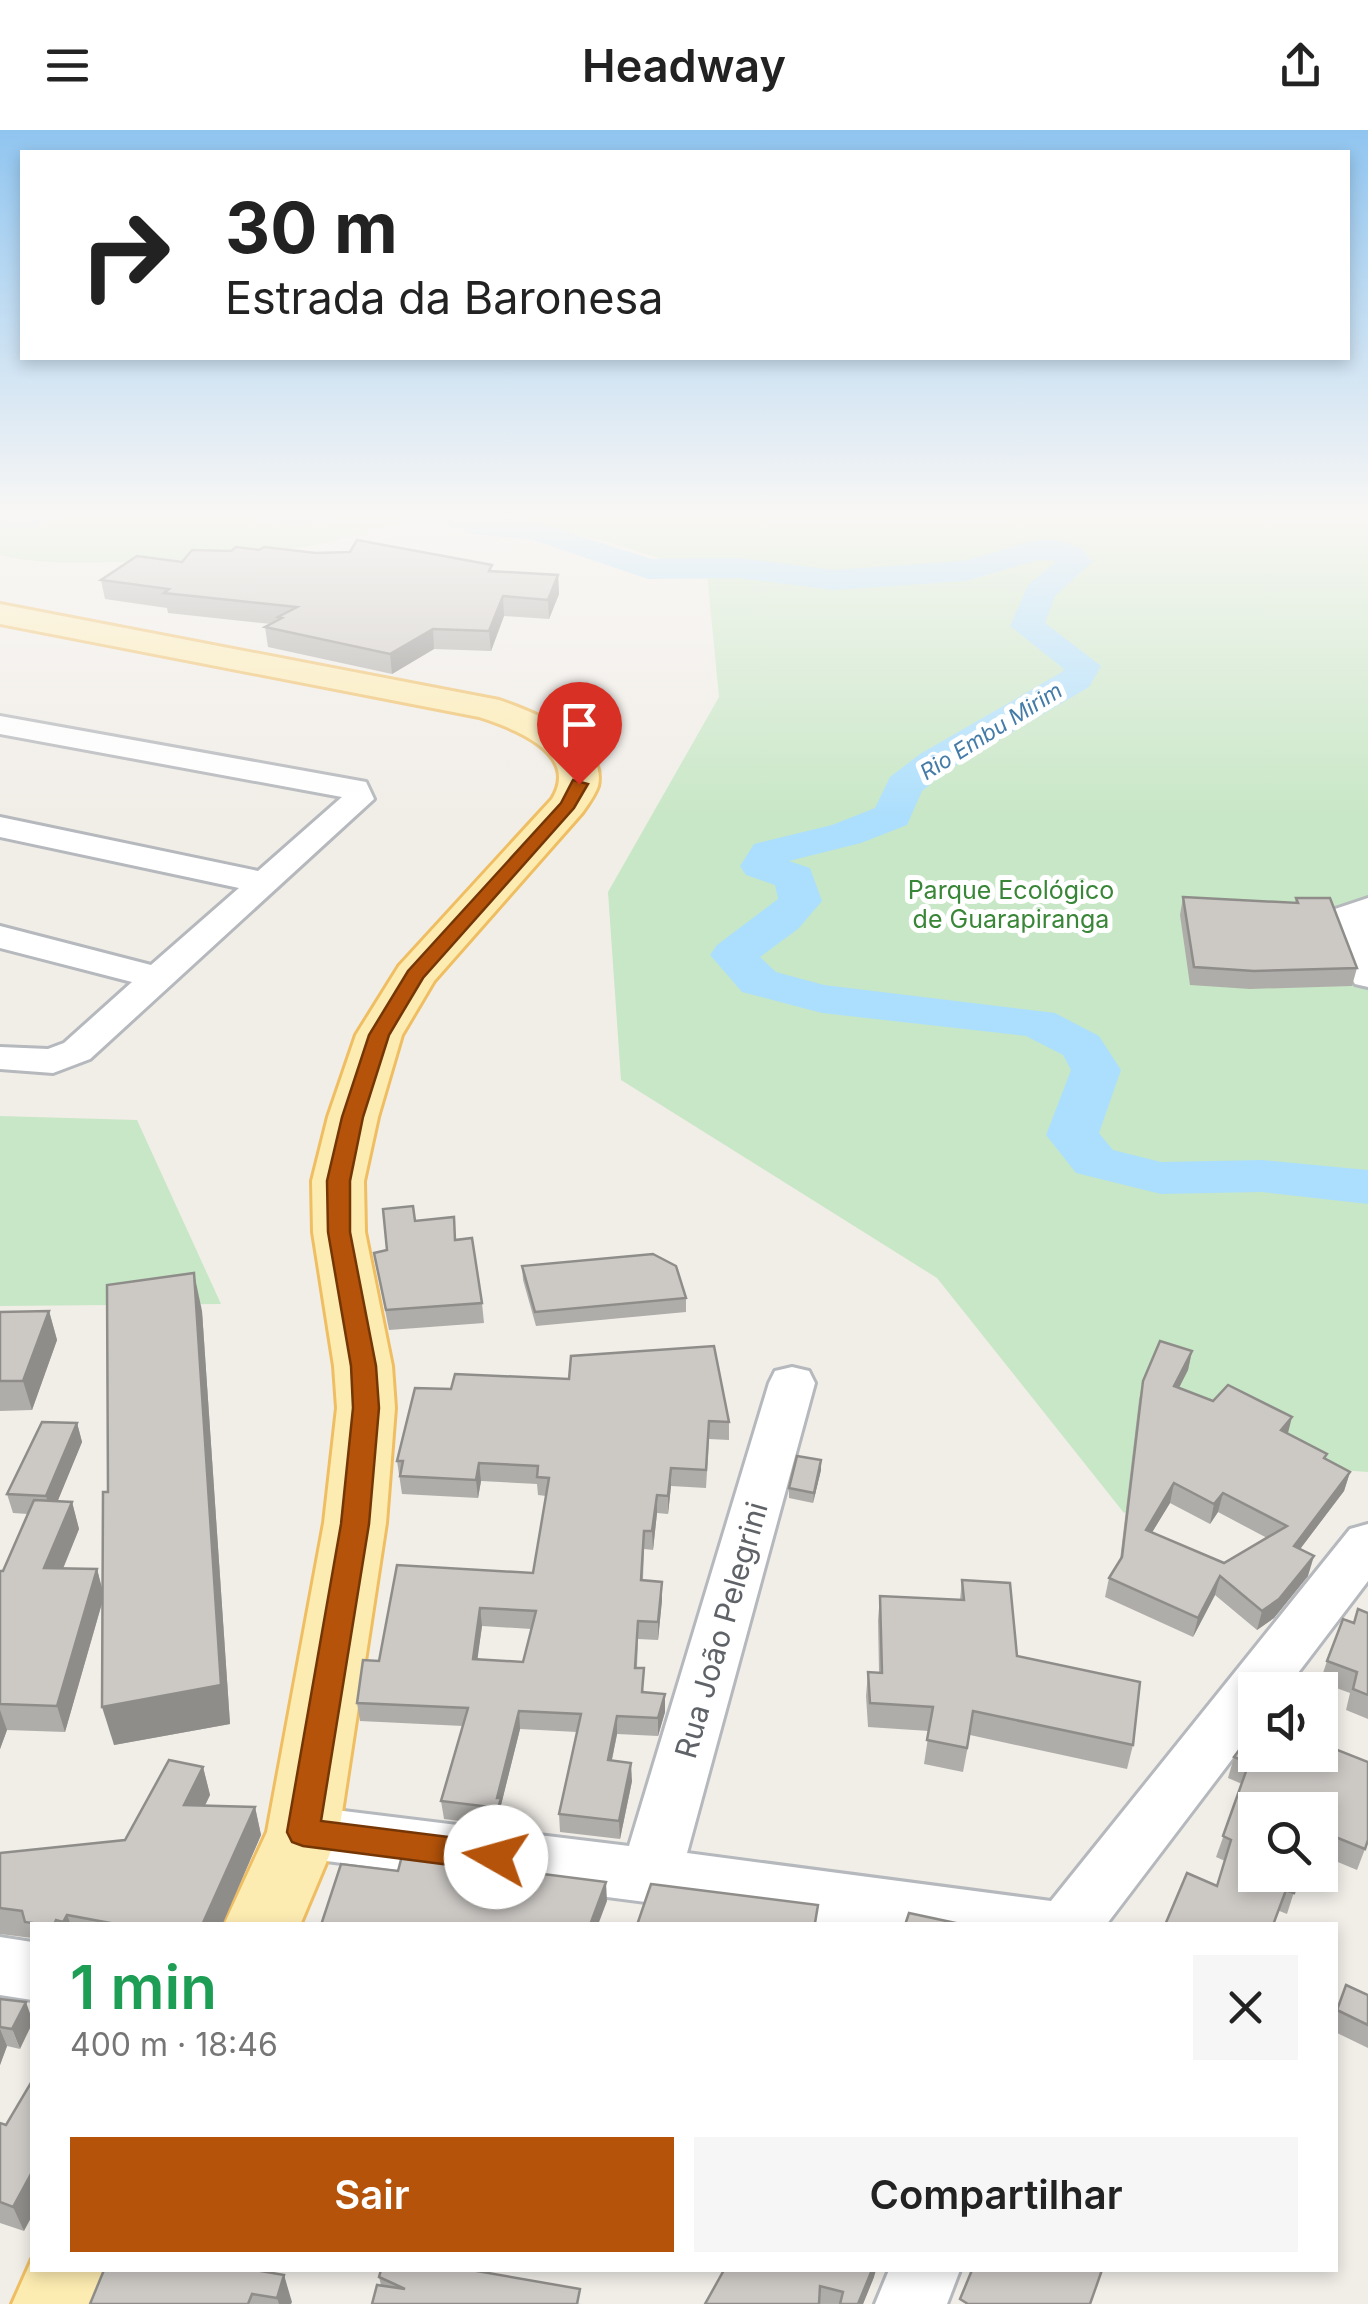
<!DOCTYPE html>
<html lang="pt">
<meta charset="utf-8">
<style>
body{margin:0;font-family:Inter,sans-serif;background:#f6f6f6;color:#222;height:100vh;display:flex;flex-direction:column;font-size:38px;white-space:nowrap}
*{box-sizing:border-box;margin:0}
p{font-size:32px;color:#767676}
.icon{flex:none;width:55px;height:55px;fill:none;stroke:currentColor;stroke-width:2;stroke-linecap:round;stroke-linejoin:round}
.map{position:relative;flex:1;overflow:hidden}
.details{position:absolute;left:30px;top:1792px;width:1308px;height:350px;display:flex;flex-direction:column;background:#fff;border-radius:0px;box-shadow:0 5px 15px #0003}
.details>*{flex:none}
.guide{position:absolute;left:20px;top:20px;width:1330px;height:210px;border-radius:0px;box-shadow:0 5px 15px #0003;background:#fff;color:#222;overflow:hidden}
.fabs{position:absolute;left:1238px;top:1542px;display:grid;gap:20px}
.fabs a{display:grid;place-items:center;width:100px;height:100px;border-radius:0px;background:#fff;box-shadow:0 5px 15px #0003;font-size:50px}
.pin{position:absolute;display:grid;place-items:center;width:85px;height:85px;color:#fff;margin:-102px -42px;border-radius:50% 50% 50% 0;rotate:-45deg;box-shadow:0 0 10px #0007}
.pin .icon{rotate:45deg}
.me{position:absolute;width:110px;margin:-55px;rotate:277deg;stroke-linejoin:round;filter:drop-shadow(0 0 8px #0008)}
.turn{display:flex;align-items:center;gap:35px;height:210px;padding:0 40px;font-size:45px}
.turn .icon{width:130px;height:130px;stroke-width:2.5}
.turn b{display:block;font-size:70px;line-height:85px}
.round{display:grid;place-items:center;flex:none;width:105px;height:105px;border-radius:0px;background:#f6f6f6}
.headline{display:flex;align-items:center;justify-content:space-between;height:170px;padding:0 40px}
h1{font-size:60px;font-weight:600;line-height:75px;color:#1e9e55}
.cta{display:flex;gap:20px;margin-top:auto;padding:20px 40px}
.cta a{flex:1;height:115px;border-radius:0px;background:#b45309;color:#fff;font-size:40px;font-weight:600;line-height:115px;text-align:center}
.cta a+a{background:#f6f6f6;color:#222}
header{display:flex;justify-content:space-between;align-items:center;height:130px;padding:0 40px;background:#fff;font-size:45px;font-weight:600}
.map>svg:first-child{display:block}
.green{fill:#c8e7c6}
.lines{fill:none;stroke-linecap:round;stroke-linejoin:round}
.river{fill:#acdffd;fill-rule:evenodd}
.minor-casing{stroke:#b5b8bc;stroke-width:6}
.major-casing{stroke:#efbe63;stroke-width:6}
.minor{fill:#fff;fill-rule:evenodd}
.major{fill:#fdecb1;fill-rule:evenodd}
.wall{fill:#afada9;fill-rule:evenodd}
.shaded-wall{fill:#8f8d8a}
.building{fill:#ccc9c5;stroke:#8f8d8a;stroke-width:2.5;fill-rule:evenodd}
.route{fill:#b45309;stroke:#753606;stroke-width:2.5}
.labels{text-anchor:middle;dominant-baseline:central;stroke-width:10;stroke-linejoin:round;paint-order:stroke}
.far-water-label{font-size:22px;font-style:italic;fill:#447ba7;stroke:#fff}
.park-label{font-size:25px;fill:#3a8638;stroke:#fff}
.near-street-label{font-size:30px;fill:#5f6368;stroke:#fff}
</style>
<header><svg class="icon" aria-label="menu" viewBox="0 0 24 24"><path d="M4 6h16M4 12h16M4 18h16"/></svg>Headway<svg class="icon" aria-label="share" viewBox="0 0 24 24"><path d="M12 15V3M7 8l5-5 5 5M5 13v7h14v-7"/></svg></header>
<div class="map">
<svg width="1368" height="2174" viewBox="0 0 1368 2174">
<rect width="100%" height="100%" fill="#f1eee8"/>
<g class="green">
<path d="M 0,383 L 436,383 C 399,393 361,405 324,413 C 258,427 190,431 123,432 C 82,433 41,435 0,425 Z"/>
<path d="M 484,383 L 1368,383 L 1368,1342 L 1259,1334 L 1124,1383 L 937,1148 L 621,950 L 608,762 L 719,567 L 707,444 L 612,413 Z"/>
<path d="M 0,986 L 137,990 L 221,1174 L 0,1176 Z"/>
</g>
<g class="lines">
<g class="river">
<path d="M 0,383 L 57,383 C 44,400 19,401 0,395 Z"/>
<path d="M 261,383 L 335,383 L 331,390 C 310,395 275,402 261,383 Z"/>
<path d="M 444,383 L 474,383 L 537,392 L 651,429 L 738,428 L 834,440 L 964,431 L 1036,410 L 1057,410 L 1082,418 L 1092,432 L 1055,466 L 1045,493 L 1101,536 L 1089,557 L 948,640 L 922,661 L 907,695 L 861,713 L 789,731 L 810,738 L 822,771 L 798,799 L 760,827 L 776,842 L 824,855 L 1055,883 L 1099,906 L 1121,940 L 1099,1003 L 1113,1020 L 1161,1032 L 1262,1030 L 1368,1040 L 1368,1074 L 1262,1062 L 1161,1064 L 1076,1043 L 1046,1005 L 1071,940 L 1063,925 L 1026,906 L 822,883 L 742,862 L 710,825 L 717,815 L 778,769 L 775,755 L 746,745 L 740,736 L 754,714 L 832,695 L 875,678 L 890,647 L 920,624 L 1062,542 L 1064,539 L 1010,496 L 1028,455 L 1057,431 L 1038,430 L 966,451 L 834,460 L 738,448 L 648,449 L 533,410 L 474,404 L 447,395 Z"/>
</g>
<defs>
<g id="minor">
<path d="M 0,586 L 355,650 L 366,652 L 374,669 L 90,929 L 53,943 L 0,939 L 0,917 L 48,919 L 64,913 L 132,852 L 0,818 L 0,796 L 151,835 L 239,758 L 0,707 L 0,687 L 258,741 L 342,667 L 0,604 Z"/>
<path d="M 1368,768 L 1368,857 L 1355,854 L 1350,846 L 1330,786 L 1335,779 Z"/>
<path d="M 792,1237 L 809,1241 L 815,1253 L 687,1723 L 1051,1771 L 1350,1399 L 1368,1394 L 1368,1451 L 1285,1560 L 1255,1560 L 1255,1599 L 1106,1795 L 825,1795 L 303,1728 L 282,1720 L 274,1702 L 282,1684 L 303,1676 L 629,1716 L 769,1253 L 775,1241 Z"/>
<path d="M 0,1807 L 32,1812 L 32,1870 L 0,1865 Z"/>
<path d="M 889,2140 L 960,2140 L 947,2174 L 875,2174 Z"/>
</g>
<g id="major">
<path d="M 0,474 L 499,570 C 531,581 608,610 598,656 C 595,665 587,676 582,683 L 434,851 L 402,905 L 378,987 L 364,1051 L 365,1102 L 392,1236 L 395,1278 L 386,1393 L 339,1702 L 300,1795 L 224,1795 L 267,1702 L 324,1393 L 337,1278 L 334,1236 L 313,1102 L 312,1051 L 328,987 L 356,905 L 399,836 L 552,669 C 581,623 513,598 479,587 L 0,494 Z"/>
<path d="M 32,2129 L 32,2140 L 119,2140 L 104,2174 L 12,2174 Z"/>
</g>
</defs>
<use href="#minor" class="minor-casing"/>
<use href="#major" class="major-casing"/>
<use href="#minor" class="minor"/>
<use href="#major" class="major"/>
</g>
<g class="wall">
<path d="M 259,420 L 316,423 L 492,441 L 558,445 L 559,464 L 549,489 L 504,486 L 491,521 L 434,519 L 392,544 L 268,517 L 265,497 L 271,494 L 168,483 L 167,478 L 105,469 L 101,450 L 231,421 Z"/>
<path d="M 1183,767 L 1295,773 L 1296,768 L 1357,838 L 1352,856 L 1250,859 L 1190,855 L 1180,785 Z"/>
<path d="M 415,1091 L 482,1173 L 484,1193 L 389,1200 L 374,1123 L 387,1120 Z"/>
<path d="M 522,1136 L 686,1168 L 686,1182 L 536,1196 L 523,1150 Z"/>
<path d="M 49,1181 L 57,1210 L 32,1280 L 0,1281 L 0,1182 Z"/>
<path d="M 202,1181 L 230,1594 L 114,1615 L 102,1473 L 65,1602 L 7,1600 L 0,1619 L 0,1441 L 3,1441 L 28,1384 L 13,1383 L 7,1364 L 77,1293 L 82,1312 L 57,1372 L 72,1372 L 79,1399 L 63,1439 L 97,1439 L 102,1459 L 108,1362 Z"/>
<path d="M 1192,1221 L 1188,1240 L 1179,1258 L 1287,1304 L 1326,1329 L 1350,1342 L 1344,1361 L 1300,1419 L 1308,1446 L 1274,1488 L 1257,1500 L 1215,1465 L 1193,1507 L 1105,1467 L 1109,1448 L 1120,1430 L 1139,1270 L 1143,1251 ZM 1170,1373 L 1210,1394 L 1218,1382 L 1267,1408 L 1224,1433 L 1152,1402 Z"/>
<path d="M 415,1258 L 729,1292 L 729,1310 L 709,1309 L 706,1358 L 671,1356 L 668,1384 L 657,1383 L 653,1420 L 644,1419 L 643,1450 L 662,1470 L 658,1510 L 638,1509 L 637,1538 L 644,1562 L 665,1564 L 665,1582 L 658,1606 L 617,1604 L 612,1630 L 632,1651 L 620,1709 L 560,1702 L 559,1684 L 577,1602 L 520,1599 L 501,1675 L 502,1686 L 500,1696 L 444,1689 L 441,1671 L 463,1596 L 360,1591 L 357,1573 L 379,1531 L 533,1443 L 546,1366 L 538,1365 L 537,1354 L 481,1351 L 478,1368 L 402,1364 L 397,1331 ZM 482,1496 L 531,1499 L 523,1532 L 477,1529 Z"/>
<path d="M 821,1330 L 821,1340 L 813,1373 L 789,1368 L 789,1358 Z"/>
<path d="M 962,1450 L 1017,1526 L 1133,1615 L 1127,1639 L 970,1605 L 963,1642 L 924,1634 L 929,1601 L 868,1597 L 866,1566 L 868,1542 L 879,1542 L 878,1490 L 880,1466 L 960,1470 Z"/>
<path d="M 1368,1483 L 1368,1589 L 1346,1580 L 1350,1563 L 1320,1552 L 1327,1531 L 1354,1493 Z"/>
<path d="M 1248,1608 L 1365,1719 L 1357,1740 L 1321,1725 L 1320,1727 L 1320,1680 L 1287,1784 L 1217,1756 L 1225,1731 L 1216,1727 L 1242,1654 L 1228,1648 L 1234,1627 Z"/>
<path d="M 203,1637 L 210,1665 L 205,1676 L 255,1677 L 261,1705 L 222,1795 L 32,1795 L 32,1811 L 32,1808 L 0,1804 L 0,1723 L 125,1710 Z"/>
<path d="M 1346,1855 L 1368,1865 L 1368,1918 L 1335,1902 L 1335,1884 Z"/>
<path d="M 0,1869 L 20,1919 L 7,1916 L 0,1935 Z"/>
<path d="M 0,1993 L 24,2101 L 0,2093 Z"/>
<path d="M 284,2145 L 291,2174 L 90,2174 Z"/>
<path d="M 379,2147 L 581,2174 L 372,2174 L 381,2155 Z"/>
<path d="M 874,2147 L 863,2174 L 705,2174 Z"/>
</g>
<g class="shaded-wall">
<path d="M 558,445 L 559,464 L 549,489 L 548,470 Z"/>
<path d="M 503,466 L 504,486 L 491,521 L 489,501 Z"/>
<path d="M 433,499 L 434,519 L 392,544 L 390,524 Z"/>
<path d="M 194,1143 L 202,1181 L 230,1594 L 114,1615 L 102,1577 Z"/>
<path d="M 49,1181 L 57,1210 L 32,1280 L 23,1251 Z"/>
<path d="M 1192,1221 L 1188,1240 L 1170,1275 L 1174,1256 Z"/>
<path d="M 1292,1287 L 1287,1307 L 1281,1300 Z"/>
<path d="M 77,1293 L 82,1312 L 52,1385 L 46,1366 Z"/>
<path d="M 821,1330 L 821,1340 L 813,1373 L 814,1363 Z"/>
<path d="M 479,1333 L 481,1351 L 478,1368 L 476,1350 Z"/>
<path d="M 671,1338 L 671,1356 L 668,1384 L 668,1366 Z"/>
<path d="M 1350,1342 L 1344,1361 L 1288,1435 L 1294,1416 Z"/>
<path d="M 1174,1353 L 1170,1373 L 1142,1419 L 1146,1400 Z"/>
<path d="M 1223,1363 L 1218,1382 L 1210,1394 L 1214,1374 Z"/>
<path d="M 657,1365 L 657,1383 L 653,1420 L 652,1401 Z"/>
<path d="M 72,1372 L 79,1399 L 52,1465 L 44,1438 Z"/>
<path d="M 1314,1426 L 1308,1446 L 1274,1488 L 1257,1500 L 1262,1481 Z"/>
<path d="M 97,1439 L 104,1466 L 65,1602 L 57,1576 Z"/>
<path d="M 1220,1446 L 1215,1465 L 1193,1507 L 1198,1488 Z"/>
<path d="M 662,1452 L 662,1470 L 658,1510 L 658,1492 Z"/>
<path d="M 480,1478 L 482,1496 L 475,1547 L 473,1529 Z"/>
<path d="M 665,1564 L 665,1582 L 658,1606 L 658,1588 Z"/>
<path d="M 0,1580 L 7,1600 L 0,1619 Z"/>
<path d="M 519,1581 L 520,1599 L 501,1675 L 502,1686 L 500,1696 L 497,1668 Z"/>
<path d="M 617,1586 L 617,1604 L 608,1648 L 608,1630 Z"/>
<path d="M 631,1633 L 632,1651 L 620,1709 L 619,1691 Z"/>
<path d="M 203,1637 L 210,1665 L 191,1703 L 184,1675 Z"/>
<path d="M 255,1677 L 261,1705 L 222,1795 L 202,1795 Z"/>
<path d="M 606,1752 L 607,1771 L 598,1795 L 590,1795 Z"/>
<path d="M 67,1785 L 71,1795 L 64,1795 L 63,1792 Z"/>
<path d="M 26,1872 L 32,1889 L 32,1894 L 20,1919 L 12,1899 Z"/>
<path d="M 0,1899 L 7,1916 L 0,1935 Z"/>
<path d="M 32,2042 L 32,2086 L 24,2101 L 13,2077 Z"/>
<path d="M 872,2140 L 876,2140 L 874,2147 L 863,2174 L 858,2174 Z"/>
<path d="M 284,2145 L 292,2172 L 291,2174 L 279,2174 L 277,2168 Z"/>
</g>
<g class="building">
<path d="M 357,410 L 492,435 L 489,441 L 558,445 L 548,470 L 503,466 L 489,501 L 433,499 L 390,524 L 265,497 L 282,488 L 278,487 L 297,477 L 164,463 L 169,459 L 101,450 L 137,426 L 182,432 L 192,420 L 231,421 L 236,417 L 259,420 L 264,417 L 316,423 L 350,422 Z"/>
<path d="M 1183,767 L 1298,773 L 1296,768 L 1330,768 L 1357,838 L 1254,841 L 1194,837 Z"/>
<path d="M 413,1076 L 415,1091 L 454,1087 L 455,1110 L 472,1108 L 482,1173 L 386,1180 L 374,1123 L 387,1120 L 383,1079 Z"/>
<path d="M 653,1124 L 676,1136 L 686,1168 L 535,1182 L 522,1136 Z"/>
<path d="M 194,1143 L 221,1555 L 102,1577 L 103,1362 L 108,1362 L 107,1155 Z"/>
<path d="M 49,1181 L 23,1251 L 0,1251 L 0,1182 Z"/>
<path d="M 1160,1211 L 1192,1221 L 1174,1256 L 1213,1271 L 1228,1255 L 1292,1287 L 1281,1300 L 1327,1324 L 1324,1328 L 1350,1342 L 1294,1416 L 1314,1426 L 1279,1469 L 1262,1481 L 1220,1446 L 1198,1488 L 1109,1448 L 1122,1427 L 1143,1251 ZM 1174,1353 L 1214,1374 L 1223,1363 L 1287,1396 L 1224,1433 L 1146,1400 Z"/>
<path d="M 714,1216 L 729,1292 L 709,1291 L 706,1340 L 671,1338 L 668,1366 L 657,1365 L 652,1401 L 644,1401 L 641,1450 L 662,1452 L 658,1492 L 638,1491 L 635,1538 L 644,1538 L 642,1562 L 665,1564 L 658,1588 L 617,1586 L 608,1630 L 631,1633 L 619,1691 L 559,1684 L 581,1584 L 519,1581 L 497,1668 L 501,1668 L 498,1678 L 441,1671 L 468,1578 L 357,1573 L 363,1530 L 379,1531 L 397,1435 L 533,1443 L 549,1348 L 537,1347 L 538,1336 L 479,1333 L 476,1350 L 400,1346 L 403,1331 L 397,1331 L 415,1258 L 451,1259 L 455,1244 L 569,1249 L 571,1226 ZM 480,1478 L 536,1481 L 523,1532 L 473,1529 Z"/>
<path d="M 42,1292 L 77,1293 L 46,1366 L 7,1364 Z"/>
<path d="M 797,1326 L 821,1330 L 814,1363 L 789,1358 Z"/>
<path d="M 34,1370 L 72,1372 L 44,1438 L 97,1439 L 57,1576 L 0,1574 L 0,1441 L 3,1441 Z"/>
<path d="M 962,1450 L 1010,1453 L 1017,1526 L 1140,1552 L 1133,1615 L 973,1581 L 967,1618 L 927,1610 L 933,1577 L 870,1573 L 868,1542 L 882,1543 L 880,1466 L 964,1470 Z"/>
<path d="M 1358,1479 L 1368,1483 L 1368,1565 L 1353,1559 L 1357,1542 L 1327,1531 L 1343,1489 L 1354,1493 Z"/>
<path d="M 1248,1608 L 1255,1611 L 1255,1625 L 1320,1625 L 1320,1613 L 1368,1632 L 1368,1710 L 1365,1719 L 1328,1704 L 1326,1710 L 1320,1707 L 1320,1680 L 1255,1680 L 1255,1745 L 1300,1745 L 1294,1763 L 1286,1760 L 1273,1795 L 1165,1795 L 1187,1743 L 1217,1756 L 1231,1710 L 1223,1706 L 1249,1633 L 1234,1627 Z"/>
<path d="M 169,1630 L 203,1637 L 184,1675 L 255,1677 L 202,1795 L 121,1795 L 67,1785 L 63,1792 L 56,1790 L 54,1795 L 46,1795 L 25,1792 L 22,1781 L 0,1778 L 0,1723 L 125,1710 Z"/>
<path d="M 402,1726 L 606,1752 L 590,1795 L 321,1795 L 341,1734 L 398,1741 Z"/>
<path d="M 651,1754 L 818,1775 L 815,1793 L 824,1795 L 637,1795 Z"/>
<path d="M 909,1783 L 965,1795 L 905,1795 Z"/>
<path d="M 1346,1855 L 1368,1865 L 1368,1895 L 1337,1880 Z"/>
<path d="M 0,1869 L 26,1872 L 12,1899 L 0,1897 Z"/>
<path d="M 32,1951 L 32,2042 L 13,2077 L 0,2072 L 0,1993 L 6,1995 Z"/>
<path d="M 104,2140 L 255,2140 L 284,2145 L 277,2168 L 252,2164 L 248,2174 L 90,2174 Z"/>
<path d="M 381,2140 L 471,2140 L 580,2159 L 577,2174 L 372,2174 L 377,2155 L 405,2159 L 379,2147 Z"/>
<path d="M 724,2140 L 872,2140 L 858,2174 L 840,2174 L 843,2162 L 820,2156 L 819,2174 L 705,2174 Z"/>
<path d="M 972,2140 L 1102,2140 L 1090,2174 L 968,2174 L 960,2169 Z"/>
</g>
<linearGradient id="sky" x2="0" y2="1"><stop stop-color="#90c5f0"/><stop offset="0.56" stop-color="#f9f7f5"/><stop offset="1" stop-color="#f9f7f5" stop-opacity="0"/></linearGradient>
<rect width="1368" height="687" fill="url(#sky)"/>
<path class="route" d="M 573,650 L 588,654 L 574,678 L 423,848 L 389,905 L 363,987 L 350,1051 L 350,1102 L 376,1236 L 379,1278 L 369,1394 L 321,1691 L 496,1713 L 507,1717 L 512,1727 L 507,1737 L 496,1741 L 303,1716 L 292,1712 L 287,1702 L 341,1394 L 353,1278 L 351,1236 L 328,1102 L 327,1051 L 342,987 L 369,905 L 408,841 L 561,673 Z"/>
<g class="labels">
<g class="far-water-label">
<text transform="translate(991 601) rotate(-32)">Rio Embu Mirim</text>
</g>
<g class="park-label">
<text x="1011" y="760">Parque Ecológico<tspan x="1011" dy="29">de Guarapiranga</tspan></text>
</g>
<g class="near-street-label">
<text transform="translate(721 1500) rotate(-74)">Rua João Pelegrini</text>
</g>
</g>
</svg>
<div class="fabs">
<a><svg class="icon" aria-label="sound" viewBox="0 0 24 24"><path d="M4 9h4l5-4v14l-5-4H4zM17 9q2 3 0 6"/></svg></a>
<a><svg class="icon" aria-label="search" viewBox="0 0 24 24"><circle cx="10" cy="10" r="6"/><path d="M15 15l6 6"/></svg></a>
</div>
<div class="pin" style="left:579px;top:654px;background:#d93025"><svg class="icon" aria-label="arrive" viewBox="0 0 24 24"><path d="M6 21V4h12l-3 4 3 4H6"/></svg></div>
<svg class="me" style="left:496px;top:1727px" viewBox="-20 -20 40 40"><circle r="19" fill="#fff"/><path d="M0-13L10 11 0 6-10 11z" fill="#b45309"/></svg>
<div class="guide">
<div class="turn"><svg class="icon" aria-label="right" viewBox="0 0 24 24"><path d="M7 20v-9h11M14 6l5 5-5 5"/></svg><div><b>30 m</b>Estrada da Baronesa</div></div>
</div>
<section class="details">
<div class="headline"><div><h1>1 min</h1><p>400 m · 18:46</p></div><a class="round"><svg class="icon" aria-label="close" viewBox="0 0 24 24"><path d="M6 6l12 12M18 6L6 18"/></svg></a></div>
<div class="cta"><a>Sair</a><a>Compartilhar</a></div>
</section>
</div>
